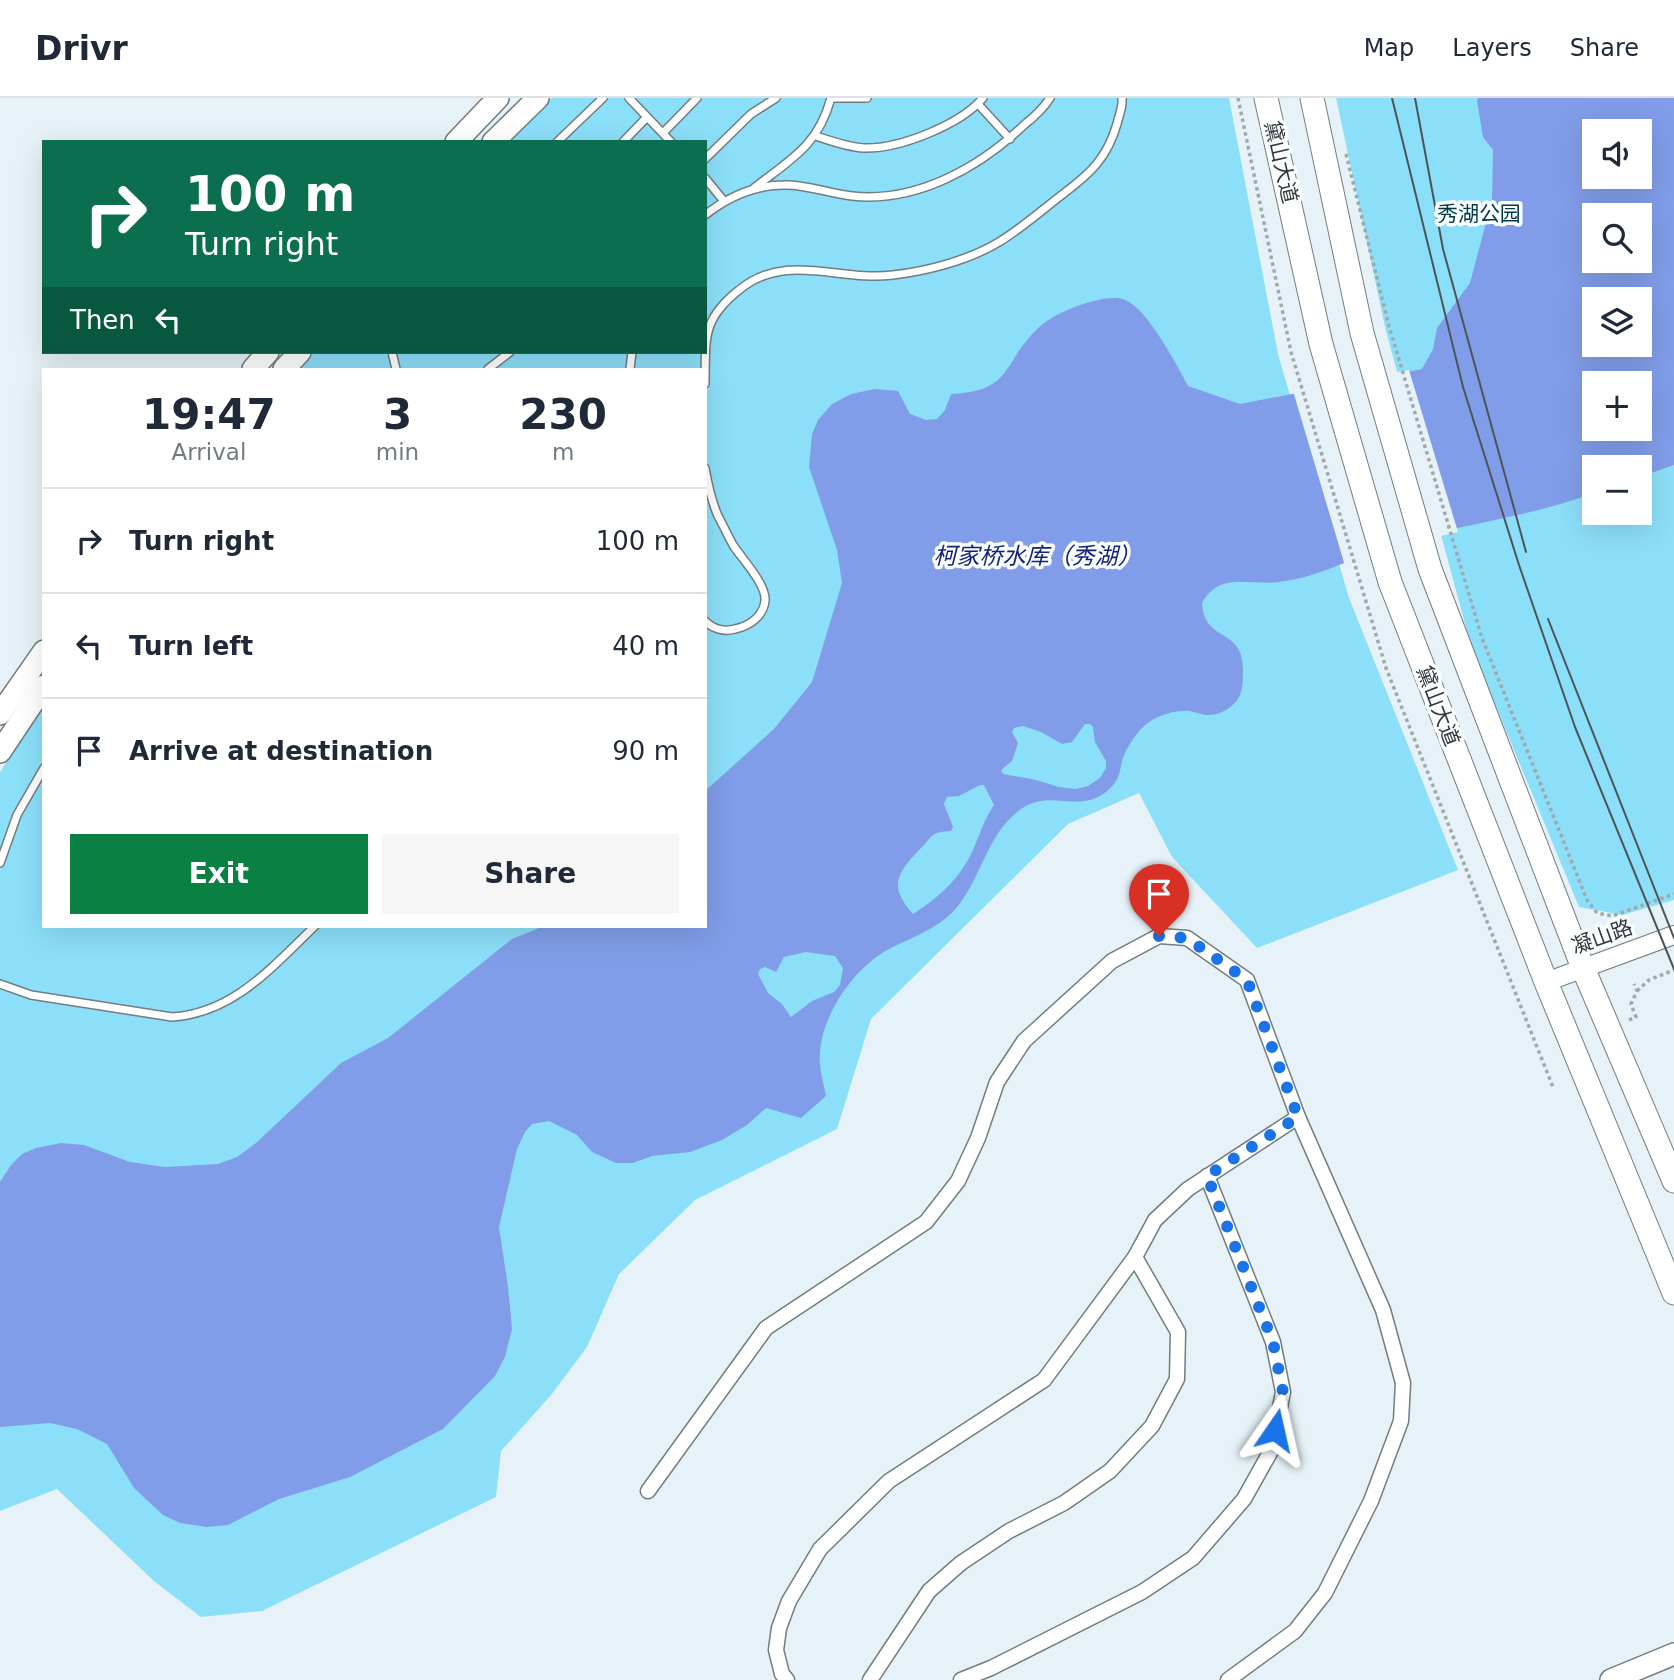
<!DOCTYPE html>
<meta charset="utf-8">
<style>
body{margin:0;font-family:"DejaVu Sans","Noto Sans SC",sans-serif;background:#f6f6f7;color:#1f2937;height:100vh;display:flex;flex-direction:column;font-size:26px;white-space:nowrap}
*{box-sizing:border-box;margin:0}
p{font-size:23px;color:#747a83}
.icon{flex:none;width:38px;height:38px;fill:none;stroke:currentColor;stroke-width:2;stroke-linecap:round;stroke-linejoin:round}
.map{position:relative;flex:1;overflow:hidden}
.drawer{position:absolute;left:42px;top:270px;width:665px;height:560px;display:flex;flex-direction:column;background:#fff;border-radius:0px;box-shadow:0 7px 28px #0002}
.drawer>*{flex:none}
.banner{position:absolute;left:42px;top:42px;width:665px;height:214px;border-radius:0px;box-shadow:0 7px 28px #0002;background:#0b6e4f;color:#fff;overflow:hidden}
.buttons{position:absolute;left:1582px;top:21px;display:grid;gap:14px}
.buttons a{display:grid;place-items:center;width:70px;height:70px;border-radius:0px;background:#fff;box-shadow:0 7px 28px #0002;font-size:35px}
.pin{position:absolute;display:grid;place-items:center;width:60px;height:60px;color:#fff;margin:-72px -30px;border-radius:50% 50% 50% 0;rotate:-45deg;box-shadow:0 0 7px #0007}
.pin .icon{rotate:45deg}
.me{position:absolute;width:77px;margin:-38px;rotate:11deg;stroke-linejoin:round;filter:drop-shadow(0 0 5px #0008)}
.turn{display:flex;align-items:center;gap:24px;height:147px;padding:0 28px;font-size:32px}
.turn .icon{width:91px;height:91px;stroke-width:2.5}
.turn b{display:block;font-size:49px;line-height:60px}
.then{display:flex;align-items:center;height:66px;padding:0 28px;background:#0003;gap:14px;font-size:26px}
.eta{display:flex;justify-content:space-evenly;align-items:center;height:119px;text-align:center}
.eta b{font-size:42px;font-weight:800;line-height:49px}
.action{display:flex;gap:14px;margin-top:auto;padding:14px 28px}
.action a{flex:1;height:80px;border-radius:0px;background:#0b8043;color:#fff;font-size:28px;font-weight:800;line-height:80px;text-align:center}
.action a+a{background:#f6f6f7;color:#1f2937}
ul{padding:0;list-style:none}
li{display:flex;align-items:center;gap:21px;height:105px;padding:0 28px;border-top:2px solid #e0e1e3}
li div{flex:1}
li b{display:block;font-size:26px}
li em{font-style:normal}
header{display:flex;align-items:center;gap:42px;box-sizing:border-box;height:98px;padding:0 35px;background:#fff;border-bottom:2px solid #e0e1e3}
header strong{font-size:33px}
nav{display:flex;gap:38px;margin-inline-start:auto;font-size:24px}
.map>svg:first-child{display:block}
.green{fill:#8cdff9;fill-rule:evenodd}
.water{fill:#819de9;fill-rule:evenodd}
.pier{fill:#e6f2f7}
.lines{fill:none;stroke-linecap:round;stroke-linejoin:round}
.service-casing{stroke:#727d81;stroke-width:10}
.minor-casing{stroke:#727d81;stroke-width:17}
.tertiary-casing{stroke:#727d81;stroke-width:20}
.secondary-casing{stroke:#727d81;stroke-width:24}
.primary-casing{stroke:#727d81;stroke-width:25}
.path{stroke:#9fa9ac;stroke-width:3.5;stroke-dasharray:3.5 3.5;stroke-linecap:butt}
.service{stroke:#fff;stroke-width:7}
.minor{stroke:#fff;stroke-width:14}
.tertiary{stroke:#fff;stroke-width:18}
.secondary{stroke:#fff;stroke-width:21}
.primary{stroke:#fff;stroke-width:23}
.tram{stroke:#4e5456;stroke-width:2}
.route{stroke:#1a73e8;stroke-width:12;stroke-dasharray:0 21.6}
.labels{text-anchor:middle;dominant-baseline:central;stroke-width:7;stroke-linejoin:round;paint-order:stroke}
.street-label{font-size:21px;fill:#323738;stroke:#fbfeff}
.park-label{font-size:21px;fill:#003947;stroke:#fbfeff}
.water-label{font-size:23px;font-style:italic;fill:#132279;stroke:#fbfeff}
</style>
<header>
<strong>Drivr</strong>
<nav><a>Map</a><a>Layers</a><a>Share</a></nav>
</header>
<div class="map">
<svg width="1674" height="1582" viewBox="0 0 1674 1582">
<rect width="100%" height="100%" fill="#e6f2f7"/>
<g class="green">
<path d="M 552,0 L 1229,0 L 1278,256 L 1349,500 L 1458,772 L 1257,850 L 1172,759 L 1139,695 L 1068,726 L 871,921 L 837,1031 L 695,1102 L 619,1176 L 587,1249 L 551,1297 L 501,1353 L 496,1399 L 262,1513 L 201,1519 L 155,1484 L 57,1391 L 0,1413 L 0,674 L 44,607 L 44,828 L 705,828 L 705,271 L 300,271 L 314,254 L 705,254 L 705,44 L 507,44 Z"/>
<path d="M 1336,0 L 1674,0 L 1674,802 L 1622,817 L 1579,809 L 1471,548 L 1386,233 ZM 1594,33 L 1640,33 L 1640,79 L 1594,79 ZM 1594,117 L 1640,117 L 1640,163 L 1594,163 ZM 1594,201 L 1640,201 L 1640,247 L 1594,247 ZM 1594,285 L 1640,285 L 1640,331 L 1594,331 ZM 1594,369 L 1640,369 L 1640,415 L 1594,415 Z"/>
</g>
<path class="water" d="M 1478,0 L 1674,0 L 1674,367 L 1640,379 L 1640,369 L 1594,369 L 1594,395 C 1532,418 1465,426 1401,444 C 1361,455 1322,479 1279,484 C 1249,488 1220,473 1202,505 C 1204,545 1243,529 1243,571 C 1243,579 1243,590 1240,597 C 1234,610 1219,618 1205,617 C 1200,616 1195,614 1190,613 C 1176,612 1160,617 1149,624 C 1139,631 1129,646 1124,657 C 1118,673 1123,680 1106,694 C 1077,716 1050,690 1021,711 C 987,736 982,778 958,808 C 940,830 915,838 891,850 C 853,869 816,923 820,967 C 821,977 824,988 826,998 L 801,1020 L 766,1010 L 747,1027 L 722,1042 L 690,1054 L 652,1058 L 633,1065 L 616,1065 L 592,1054 L 577,1037 L 549,1023 L 532,1026 L 525,1034 L 517,1051 L 499,1129 L 508,1189 L 512,1231 L 505,1259 L 495,1278 L 443,1331 L 350,1379 L 279,1401 L 228,1427 L 207,1429 L 180,1425 L 163,1417 L 134,1390 L 107,1346 L 77,1331 L 50,1325 L 0,1329 L 0,1084 L 11,1067 L 22,1056 L 36,1050 L 61,1045 L 84,1047 L 130,1064 L 165,1069 L 218,1066 L 237,1059 L 256,1045 L 341,965 L 388,940 L 512,841 L 544,828 L 705,828 L 705,693 L 774,631 L 812,584 L 842,485 L 837,452 L 809,369 L 812,336 L 818,322 L 832,306 L 851,296 L 875,291 L 898,293 L 910,316 L 926,322 L 937,321 L 945,312 L 951,296 C 1013,292 1000,269 1036,232 C 1049,219 1066,212 1083,206 C 1094,203 1114,197 1125,202 C 1147,210 1177,267 1188,288 L 1240,306 L 1422,271 L 1433,251 L 1437,230 L 1470,185 L 1492,102 L 1493,52 L 1483,39 L 1477,3 ZM 1594,33 L 1640,33 L 1640,79 L 1594,79 ZM 1594,117 L 1640,117 L 1640,163 L 1594,163 ZM 1594,201 L 1640,201 L 1640,247 L 1594,247 ZM 1594,285 L 1640,285 L 1640,331 L 1594,331 ZM 1085,626 L 1090,626 L 1093,629 L 1095,644 L 1106,663 L 1106,670 L 1100,680 L 1088,688 L 1075,691 L 1059,689 L 1036,682 L 1003,676 L 1001,672 L 1012,663 L 1018,645 L 1012,634 L 1014,630 L 1023,628 L 1041,634 L 1062,646 L 1072,644 ZM 980,687 L 984,687 L 994,707 C 982,724 978,744 968,762 C 955,785 935,802 913,816 C 888,788 897,775 920,751 C 934,738 929,734 951,733 L 953,729 L 944,706 L 947,699 L 959,698 ZM 806,854 L 835,858 L 843,870 L 840,887 L 834,894 L 812,903 L 791,919 L 782,906 L 768,895 L 758,876 L 760,871 L 765,869 L 776,874 L 784,859 Z"/>
<path class="pier" d="M 1409,272 L 1458,434 L 1401,447 L 1345,468 L 1293,293 Z"/>
<g class="lines">
<defs>
<g id="service">
<path d="M 629,0 L 671,44"/>
<path d="M 832,0 L 867,0"/>
<path d="M 978,6 L 1010,41"/>
<path d="M 663,35 L 697,0"/>
<path d="M 816,38 C 831,43 847,49 864,50 C 899,51 960,27 983,0"/>
<path d="M 557,44 L 603,0"/>
<path d="M 623,44 L 647,19"/>
<path d="M 705,61 L 751,16 L 776,0"/>
<path d="M 705,80 L 723,102"/>
<path d="M 754,90 C 791,61 818,48 831,0"/>
<path d="M 705,117 C 728,99 755,87 784,87 C 806,86 830,96 852,98 C 916,105 979,70 1024,27 C 1034,19 1043,11 1050,0"/>
<path d="M 392,254 L 396,271"/>
<path d="M 488,271 L 510,254"/>
<path d="M 630,271 L 632,254"/>
<path d="M 705,286 C 706,241 701,222 739,192 C 786,153 839,184 893,177 C 928,173 969,162 999,144 C 1022,130 1042,112 1063,96 C 1091,75 1107,60 1117,26 C 1119,17 1123,9 1122,0"/>
<path d="M 705,370 C 708,387 711,402 718,418 C 723,427 728,438 733,447 C 742,461 767,487 765,503 C 763,519 749,528 735,531 C 724,534 713,531 705,523"/>
<path d="M 0,765 L 17,717 L 44,670"/>
<path d="M 0,886 L 31,897 L 172,919 C 234,915 273,868 315,828"/>
</g>
<g id="minor">
<path d="M 648,1393 L 766,1230 L 926,1124 L 958,1083 L 978,1040 L 997,984 L 1024,943 L 1112,863 L 1159,838 L 1187,840 L 1247,882 L 1298,1019 L 1383,1212 L 1403,1285 L 1401,1323 L 1371,1403 L 1325,1495 L 1295,1533 L 1228,1582"/>
<path d="M 787,1582 L 782,1576 L 776,1552 L 779,1530 L 789,1503 L 820,1451 L 889,1383 L 1044,1282 L 1135,1159 L 1155,1122 L 1188,1091 L 1298,1019"/>
<path d="M 870,1582 L 929,1493 L 961,1465 L 1009,1433 L 1064,1405 L 1110,1373 L 1152,1328 L 1177,1281 L 1178,1234 L 1135,1159"/>
<path d="M 961,1582 L 991,1570 L 1142,1494 L 1193,1460 L 1244,1401 L 1272,1351 L 1283,1294 L 1273,1244 L 1207,1078"/>
</g>
<path id="tertiary" d="M 1546,884 L 1674,837"/>
<g id="secondary">
<path d="M 456,44 L 498,0"/>
<path d="M 493,44 L 538,0"/>
<path d="M 253,271 L 268,254"/>
<path d="M 284,271 L 300,254"/>
<path d="M 0,616 L 44,553"/>
<path d="M 0,654 L 44,588"/>
<path d="M 1611,1582 L 1674,1556"/>
</g>
<g id="primary">
<path d="M 1266,0 L 1321,246 L 1390,484 L 1546,884 L 1674,1195"/>
<path d="M 1312,0 L 1362,235 L 1430,471 L 1583,870 L 1674,1083"/>
</g>
</defs>
<use href="#service" class="service-casing"/>
<use href="#minor" class="minor-casing"/>
<use href="#tertiary" class="tertiary-casing"/>
<use href="#secondary" class="secondary-casing"/>
<use href="#primary" class="primary-casing"/>
<g class="path">
<path d="M 1238,0 L 1291,254 L 1386,570 L 1553,989"/>
<path d="M 1346,56 L 1389,228 L 1482,540 L 1587,802 L 1597,815 L 1612,818 L 1674,796"/>
<path d="M 1637,893 L 1649,882 L 1674,872"/>
<path d="M 1629,922 L 1636,919 L 1631,906 L 1637,893 L 1634,886"/>
</g>
<use href="#service" class="service"/>
<use href="#minor" class="minor"/>
<use href="#tertiary" class="tertiary"/>
<use href="#secondary" class="secondary"/>
<use href="#primary" class="primary"/>
<g class="tram">
<path d="M 1392,0 L 1463,289 L 1519,467 L 1575,629 L 1674,871"/>
<path d="M 1415,0 L 1443,151 L 1526,454"/>
<path d="M 1548,521 L 1674,840"/>
</g>
</g>
<g class="lines">
<path class="route" d="M 1159,838 L 1187,840 L 1247,882 L 1298,1019 L 1207,1078 L 1273,1244 L 1283,1294 L 1275,1332"/>
</g>
<g class="labels">
<g class="street-label">
<text transform="translate(1281 64) rotate(77)">黛山大道</text>
<text transform="translate(1438 608) rotate(69)">黛山大道</text>
<text transform="translate(1602 839) rotate(-20)">凝山路</text>
</g>
<g class="park-label">
<text x="1479" y="116">秀湖公园</text>
</g>
<g class="water-label">
<text x="1037" y="458">柯家桥水库（秀湖）</text>
</g>
</g>
</svg>
<div class="buttons">
<a><svg class="icon" aria-label="sound" viewBox="0 0 24 24"><path d="M4 9h4l5-4v14l-5-4H4zM17 9q2 3 0 6"/></svg></a>
<a><svg class="icon" aria-label="search" viewBox="0 0 24 24"><circle cx="10" cy="10" r="6"/><path d="M15 15l6 6"/></svg></a>
<a><svg class="icon" aria-label="layers" viewBox="0 0 24 24"><path d="M12 4l9 5-9 5-9-5zM3 14l9 5 9-5"/></svg></a>
<a>+</a>
<a>−</a>
</div>
<div class="pin" style="left:1159px;top:838px;background:#d93025"><svg class="icon" aria-label="arrive" viewBox="0 0 24 24"><path d="M6 21V4h12l-3 4 3 4H6"/></svg></div>
<svg class="me" style="left:1275px;top:1332px" viewBox="-20 -20 40 40"><path d="M0-17L14 15 0 8-14 15z" fill="#1a73e8" stroke="#fff" stroke-width="4"/></svg>
<div class="banner">
<div class="turn"><svg class="icon" aria-label="right" viewBox="0 0 24 24"><path d="M7 20v-9h11M14 6l5 5-5 5"/></svg><div><b>100 m</b>Turn right</div></div>
<div class="then">Then<svg class="icon" aria-label="left" viewBox="0 0 24 24"><path d="M17 20v-9H6M10 6l-5 5 5 5"/></svg></div>
</div>
<section class="drawer">
<div class="eta">
<div><b>19:47</b><p>Arrival</p></div>
<div><b>3</b><p>min</p></div>
<div><b>230</b><p>m</p></div>
</div>
<ul>
<li><svg class="icon" aria-label="right" viewBox="0 0 24 24"><path d="M7 20v-9h11M14 6l5 5-5 5"/></svg><div><b>Turn right</b></div><em>100 m</em></li>
<li><svg class="icon" aria-label="left" viewBox="0 0 24 24"><path d="M17 20v-9H6M10 6l-5 5 5 5"/></svg><div><b>Turn left</b></div><em>40 m</em></li>
<li><svg class="icon" aria-label="arrive" viewBox="0 0 24 24"><path d="M6 21V4h12l-3 4 3 4H6"/></svg><div><b>Arrive at destination</b></div><em>90 m</em></li>
</ul>
<div class="action"><a>Exit</a><a>Share</a></div>
</section>
</div>
